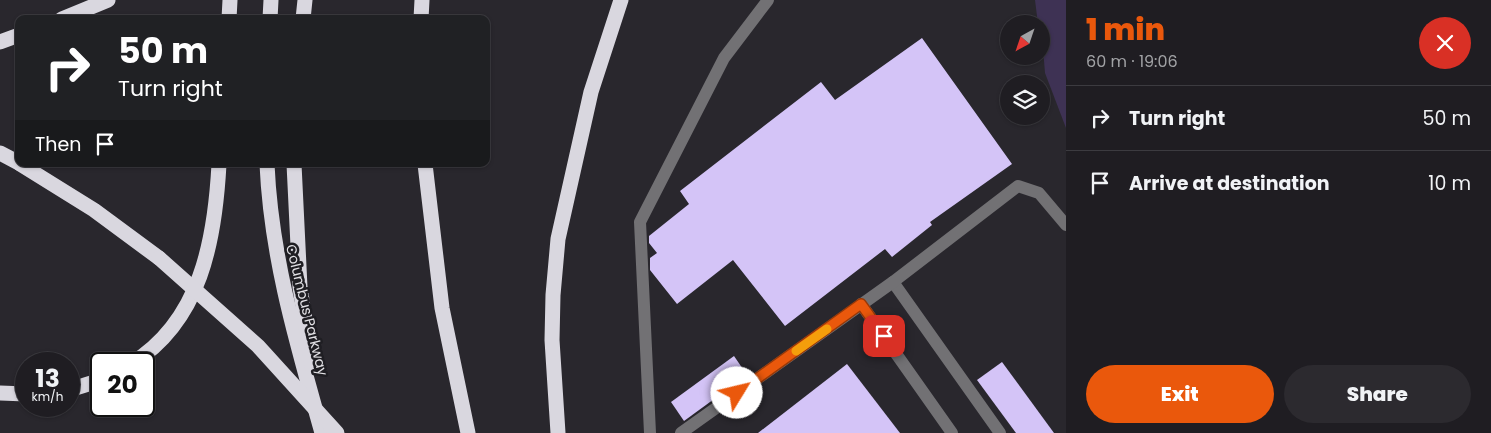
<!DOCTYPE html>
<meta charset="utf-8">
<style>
body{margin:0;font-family:Poppins,sans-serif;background:#2c2a2f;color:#f1f3f6;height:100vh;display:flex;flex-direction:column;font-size:19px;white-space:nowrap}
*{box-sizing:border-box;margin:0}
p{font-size:16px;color:#a1a2a5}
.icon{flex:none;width:28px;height:28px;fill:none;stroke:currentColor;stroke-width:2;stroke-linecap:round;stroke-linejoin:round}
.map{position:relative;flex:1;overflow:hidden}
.sheet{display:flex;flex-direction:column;background:#1f1d22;width:425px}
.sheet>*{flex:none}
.banner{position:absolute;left:15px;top:15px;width:475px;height:152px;border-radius:10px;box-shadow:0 1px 4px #0004,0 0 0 1px #3c3b40;background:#202124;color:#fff;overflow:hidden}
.needle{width:32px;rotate:220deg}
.controls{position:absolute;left:1000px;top:15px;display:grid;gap:10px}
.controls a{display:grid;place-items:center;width:50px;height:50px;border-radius:50%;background:#1f1d22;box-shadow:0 1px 4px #0004,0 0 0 1px #3c3b40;font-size:25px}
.speed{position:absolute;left:15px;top:352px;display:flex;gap:10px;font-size:25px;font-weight:700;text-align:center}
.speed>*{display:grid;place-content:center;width:65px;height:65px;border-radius:50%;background:#1f1d22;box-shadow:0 1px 4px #0004,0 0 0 1px #3c3b40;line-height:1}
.speed small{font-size:12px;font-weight:400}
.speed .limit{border:2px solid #111;border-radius:8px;background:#fff;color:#111}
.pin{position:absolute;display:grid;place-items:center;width:42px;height:42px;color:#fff;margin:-21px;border-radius:10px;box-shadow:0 2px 8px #0006}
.me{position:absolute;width:55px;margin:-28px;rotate:54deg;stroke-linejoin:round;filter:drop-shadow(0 0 4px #0008)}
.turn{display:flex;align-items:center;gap:18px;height:105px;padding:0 20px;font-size:22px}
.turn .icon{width:65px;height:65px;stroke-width:2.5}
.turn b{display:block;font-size:35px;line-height:42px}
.then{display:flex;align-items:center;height:48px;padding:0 20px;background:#0003;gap:10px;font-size:19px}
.round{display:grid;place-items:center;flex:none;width:52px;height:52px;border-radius:26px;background:#2c2a2f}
.head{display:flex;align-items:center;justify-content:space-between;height:85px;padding:0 20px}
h1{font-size:30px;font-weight:800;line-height:38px;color:#ea580c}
.cta{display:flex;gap:10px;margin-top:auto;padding:10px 20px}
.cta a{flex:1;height:58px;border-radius:30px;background:#ea580c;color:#fff;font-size:20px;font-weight:800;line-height:58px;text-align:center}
.cta a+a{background:#2c2a2f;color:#f1f3f6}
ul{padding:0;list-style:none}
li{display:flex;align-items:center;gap:15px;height:65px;padding:0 20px;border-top:1px solid #3c3b40}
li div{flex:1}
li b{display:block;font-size:19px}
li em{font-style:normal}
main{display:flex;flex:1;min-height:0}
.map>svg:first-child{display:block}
.green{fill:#3e3254}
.building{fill:#d4c4f7}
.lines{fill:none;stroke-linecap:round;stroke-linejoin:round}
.minor{stroke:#727174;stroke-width:12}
.highway{stroke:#d9d7df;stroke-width:15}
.highway-bridge{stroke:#d9d7df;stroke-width:15}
.route-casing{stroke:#983908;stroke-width:12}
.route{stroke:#ea580c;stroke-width:9}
.slow{stroke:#f59e0b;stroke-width:9}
.labels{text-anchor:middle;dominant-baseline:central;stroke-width:5;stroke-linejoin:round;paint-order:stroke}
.street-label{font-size:14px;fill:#e3e2e6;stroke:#1f1e23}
</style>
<main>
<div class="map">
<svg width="1066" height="433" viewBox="0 0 1066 433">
<rect width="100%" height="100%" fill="#29272d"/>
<path class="green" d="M 1035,0 L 1066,0 L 1066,128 L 1045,73 L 1041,24 L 1038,24 Z"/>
<g class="building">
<path d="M 922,38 L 1012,164 L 930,222 L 932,225 L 892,257 L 885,249 L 785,326 L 733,260 L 677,304 L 650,270 L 650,258 L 657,253 L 649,243 L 649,236 L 689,204 L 680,191 L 821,82 L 835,100 Z"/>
<path d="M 734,356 L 747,375 L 684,421 L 671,402 Z"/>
<path d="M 1002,362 L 1054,433 L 1016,433 L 977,380 Z"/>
<path d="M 847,364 L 900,433 L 758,433 Z"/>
</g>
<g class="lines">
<g class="minor">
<path d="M 893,282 L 1000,433"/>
<path d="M 861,304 L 952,433"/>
<path d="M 650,433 L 640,222 L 724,58 L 768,0"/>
<path d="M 681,433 L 893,282 L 1018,186 L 1039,193 L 1066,225"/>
</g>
<g class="highway">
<path d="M 62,19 L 108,0"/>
<path d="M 229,19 L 230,0"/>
<path d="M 270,19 L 271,0"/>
<path d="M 303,19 L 305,0"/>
<path d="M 421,19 L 422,0"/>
<path d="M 0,42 L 19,35"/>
<path d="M 0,153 L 19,163"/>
<path d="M 20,164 L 94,210 L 159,258"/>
<path d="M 267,164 C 271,257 297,344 322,433"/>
<path d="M 294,164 L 300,287 L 312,366"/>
<path d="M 425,164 L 442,308 L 468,433"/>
<path d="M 131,364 C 201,321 215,240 219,164"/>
<path d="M 69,390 L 101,380"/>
<path d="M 0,393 L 26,394"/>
<path d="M 558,433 L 552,340 L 553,295 L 558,239 L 591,92 L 621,0"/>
</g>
<path class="highway-bridge" d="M 159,258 L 258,346 L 337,433"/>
</g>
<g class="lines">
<defs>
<path id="route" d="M 737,393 L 861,304 L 884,336"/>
</defs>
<use href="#route" class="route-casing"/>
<use href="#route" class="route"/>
<path class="slow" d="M 796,351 L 827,329"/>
</g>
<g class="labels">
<g class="street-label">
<text transform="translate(307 310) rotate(76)">Columbus Parkway</text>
</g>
</g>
</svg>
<div class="controls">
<a><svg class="needle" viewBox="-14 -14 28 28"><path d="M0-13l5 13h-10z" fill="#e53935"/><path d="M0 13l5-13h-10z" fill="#a1a2a5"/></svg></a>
<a><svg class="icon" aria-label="layers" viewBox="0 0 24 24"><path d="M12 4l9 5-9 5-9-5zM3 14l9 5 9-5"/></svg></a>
</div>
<div class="speed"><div>13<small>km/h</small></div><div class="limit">20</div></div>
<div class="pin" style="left:884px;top:336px;background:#d93025"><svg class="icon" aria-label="arrive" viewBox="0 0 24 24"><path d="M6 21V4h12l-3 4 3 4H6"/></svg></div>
<svg class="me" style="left:737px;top:393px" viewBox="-20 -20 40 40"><circle r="19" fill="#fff"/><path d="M0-13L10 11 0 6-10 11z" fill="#ea580c"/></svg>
<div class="banner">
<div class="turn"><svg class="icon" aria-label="right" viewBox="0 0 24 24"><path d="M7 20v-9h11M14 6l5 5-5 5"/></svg><div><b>50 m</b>Turn right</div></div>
<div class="then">Then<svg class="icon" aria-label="arrive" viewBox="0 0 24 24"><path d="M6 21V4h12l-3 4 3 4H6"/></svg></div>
</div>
</div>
<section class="sheet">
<div class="head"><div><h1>1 min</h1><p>60 m · 19:06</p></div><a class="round" style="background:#d93025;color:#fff"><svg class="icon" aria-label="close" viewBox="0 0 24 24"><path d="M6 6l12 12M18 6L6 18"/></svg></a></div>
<ul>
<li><svg class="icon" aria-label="right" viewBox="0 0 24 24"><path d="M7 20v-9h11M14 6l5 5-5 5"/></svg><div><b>Turn right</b></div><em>50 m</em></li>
<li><svg class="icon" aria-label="arrive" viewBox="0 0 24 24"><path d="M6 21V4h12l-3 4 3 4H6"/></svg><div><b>Arrive at destination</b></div><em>10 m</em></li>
</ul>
<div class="cta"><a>Exit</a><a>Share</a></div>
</section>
</main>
